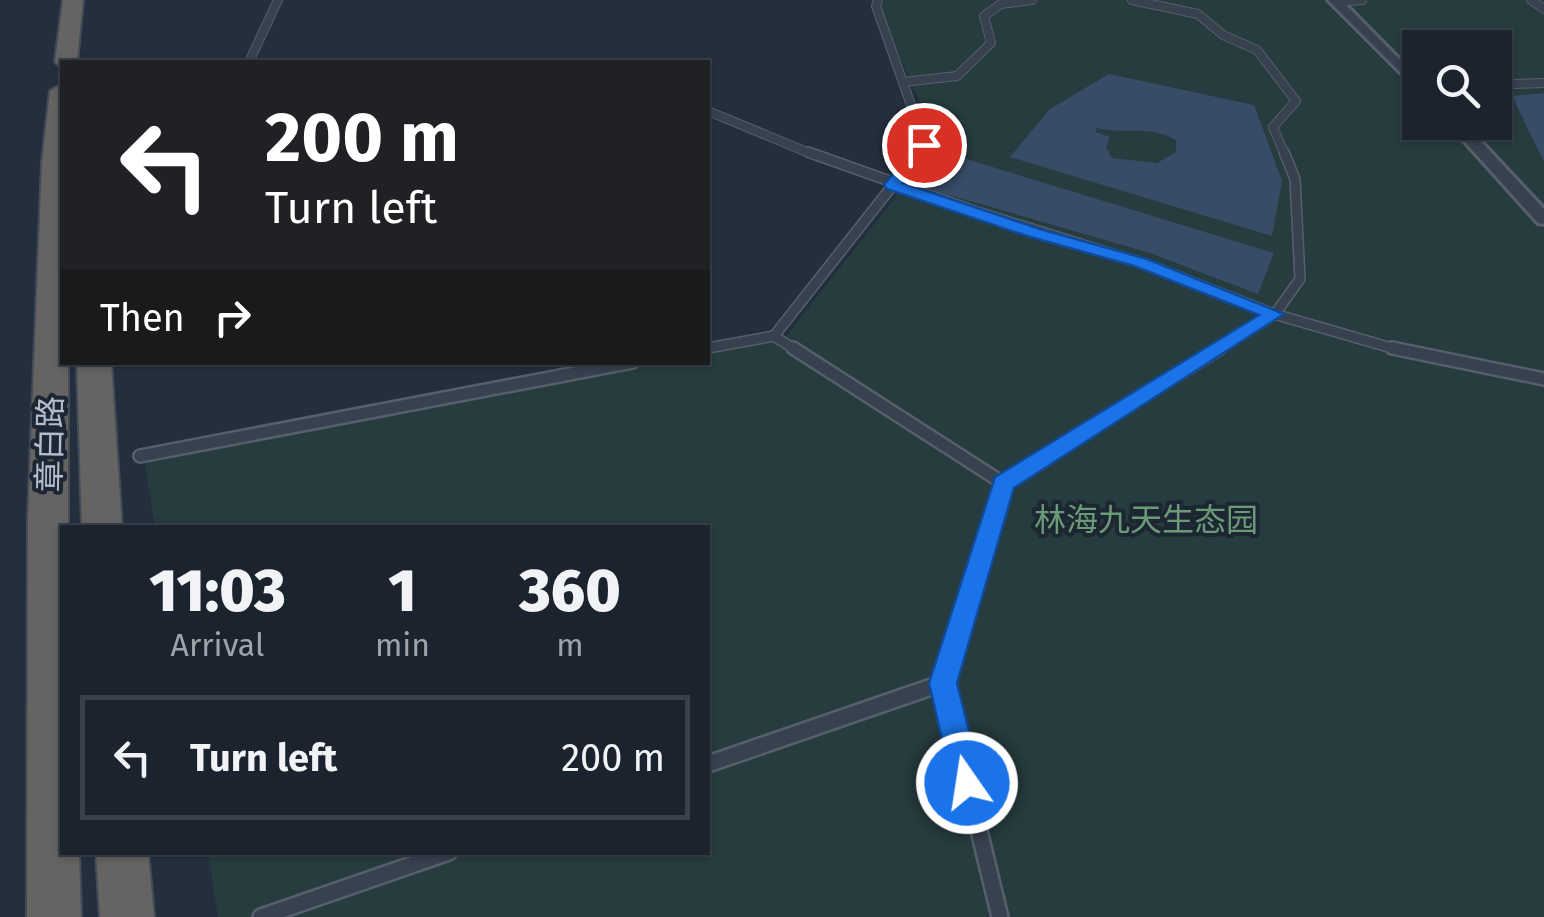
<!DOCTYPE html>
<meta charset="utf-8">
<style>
body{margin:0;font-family:"Fira Sans","Noto Sans SC",sans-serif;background:#242b36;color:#f1f3f6;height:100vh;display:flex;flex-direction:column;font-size:38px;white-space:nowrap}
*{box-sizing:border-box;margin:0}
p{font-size:32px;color:#a0a4aa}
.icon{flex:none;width:55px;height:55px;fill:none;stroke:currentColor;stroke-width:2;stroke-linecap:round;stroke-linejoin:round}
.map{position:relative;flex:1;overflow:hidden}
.sheet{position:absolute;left:60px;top:525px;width:650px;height:330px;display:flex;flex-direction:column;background:#1b232e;border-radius:0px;box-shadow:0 2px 8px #0004,0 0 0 2px #39404a}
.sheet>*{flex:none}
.hud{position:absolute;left:60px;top:60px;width:650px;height:305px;border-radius:0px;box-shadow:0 2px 8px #0004,0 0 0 2px #39404a;background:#202124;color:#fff;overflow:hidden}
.buttons{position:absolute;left:1402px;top:30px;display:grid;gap:20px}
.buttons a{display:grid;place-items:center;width:110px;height:110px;border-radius:0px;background:#1b232e;box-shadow:0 2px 8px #0004,0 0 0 2px #39404a;font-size:50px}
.pin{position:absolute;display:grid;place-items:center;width:85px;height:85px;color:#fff;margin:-42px;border:5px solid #fff;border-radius:50%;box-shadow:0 2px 10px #0007}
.me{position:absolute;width:110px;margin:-55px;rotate:347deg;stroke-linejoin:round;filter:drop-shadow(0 0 8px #0008)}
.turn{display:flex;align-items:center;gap:35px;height:210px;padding:0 40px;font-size:45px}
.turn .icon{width:130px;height:130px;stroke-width:2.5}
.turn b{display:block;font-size:70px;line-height:85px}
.then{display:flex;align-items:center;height:95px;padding:0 40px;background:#0003;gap:20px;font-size:38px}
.eta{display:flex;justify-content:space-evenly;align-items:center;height:170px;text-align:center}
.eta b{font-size:60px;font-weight:800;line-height:70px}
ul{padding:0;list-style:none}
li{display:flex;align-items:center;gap:30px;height:125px;margin:0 20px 15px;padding:0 20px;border:5px solid #39404a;border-radius:0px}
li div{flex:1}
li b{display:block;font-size:38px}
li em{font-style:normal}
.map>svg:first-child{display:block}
.green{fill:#263c3f;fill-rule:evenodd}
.water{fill:#394c67;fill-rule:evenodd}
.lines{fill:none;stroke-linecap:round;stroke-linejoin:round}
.service-far3-casing{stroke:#565f6c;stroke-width:10}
.service-far2-casing{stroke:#565f6c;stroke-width:12}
.service-far1-casing{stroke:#565f6c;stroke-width:16}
.service-casing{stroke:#565f6c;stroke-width:20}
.minor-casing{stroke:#565f6c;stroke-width:6}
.trunk-casing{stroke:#434c59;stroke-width:4}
.service-far3{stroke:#38414e;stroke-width:8}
.service-far2{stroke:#38414e;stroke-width:9}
.service-far1{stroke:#38414e;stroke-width:11}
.service{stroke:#38414e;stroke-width:15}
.minor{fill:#38414e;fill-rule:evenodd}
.trunk{fill:#656462;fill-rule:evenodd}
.route{fill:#1a73e8;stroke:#114b97;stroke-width:2.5}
.labels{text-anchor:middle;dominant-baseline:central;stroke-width:8;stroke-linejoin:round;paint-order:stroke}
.street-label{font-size:32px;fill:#b4bcc9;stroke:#1d2633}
.park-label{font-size:32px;fill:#6b9a76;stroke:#1d2633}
</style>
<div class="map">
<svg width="1544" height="917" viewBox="0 0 1544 917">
<rect width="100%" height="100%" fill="#242f3e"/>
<path class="green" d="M 875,0 L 1544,0 L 1544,917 L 218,917 L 208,853 L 708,852 L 708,528 L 155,527 L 144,459 L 660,363 L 708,362 L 708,354 L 784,339 L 938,143 ZM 1420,48 L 1495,48 L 1495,122 L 1420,122 Z"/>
<g class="water">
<path d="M 1109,74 L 1254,105 L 1282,181 L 1272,236 L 1010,157 L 1050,109 ZM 1097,128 C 1127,135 1145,124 1176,140 L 1176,152 L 1157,163 L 1112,158 L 1106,147 L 1110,137 L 1095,132 Z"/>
<path d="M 1544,93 L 1544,162 L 1512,96 Z"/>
<path d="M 963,158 L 1274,253 L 1258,294 L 1150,253 L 932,190 L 925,180 Z"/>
</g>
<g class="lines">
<defs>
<g id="service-far3">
<path d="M 878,0 L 876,6 L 925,145 L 917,155"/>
<path d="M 1132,0 L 1198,14 L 1223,35 L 1257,50 L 1296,101 L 1273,127 L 1285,155"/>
<path d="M 1531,0 L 1544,9"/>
<path d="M 1336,2 L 1362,0"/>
<path d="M 249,62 L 278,0"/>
<path d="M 903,82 L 957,76 L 991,43 L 984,16 L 1001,4 L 1032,0"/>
<path d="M 1514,84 L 1544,83"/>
<path d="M 708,111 L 814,155"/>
</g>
<g id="service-far2">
<path d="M 808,152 L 974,211 L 1154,267 L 1271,313 L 1402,351"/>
<path d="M 774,336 L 797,351"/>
<path d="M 708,348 L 774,336 L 919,152"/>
<path d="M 1216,351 L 1275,314 L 1300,279 L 1295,179 L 1284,152"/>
</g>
<g id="service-far1">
<path d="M 793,348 L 1003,483"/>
<path d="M 1392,348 L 1544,379"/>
<path d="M 140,456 L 633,362"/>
<path d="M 968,600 L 1003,483 L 1220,348"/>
</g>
<g id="service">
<path d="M 969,598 L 943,683 L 1000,917"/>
<path d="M 708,764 L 943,683"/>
<path d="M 261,917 L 449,852"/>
</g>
<g id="minor">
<path d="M 1328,0 L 1341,0 L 1420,80 L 1420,92 Z"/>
<path d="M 1447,122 L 1463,122 L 1544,209 L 1544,224 L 1538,223 Z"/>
</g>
<g id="trunk">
<path d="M 63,0 L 83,0 L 77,62 L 62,62 L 62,68 L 55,62 Z"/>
<path d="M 62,84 L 62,362 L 68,362 L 68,528 L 62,528 L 62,852 L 79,852 L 81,917 L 27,917 L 28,519 L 42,162 L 50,91 Z"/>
<path d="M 77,362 L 111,362 L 122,528 L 82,528 Z"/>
<path d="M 96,852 L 148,852 L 154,917 L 100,917 Z"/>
</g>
</defs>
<use href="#service-far3" class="service-far3-casing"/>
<use href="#service-far2" class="service-far2-casing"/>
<use href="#service-far1" class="service-far1-casing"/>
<use href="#service" class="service-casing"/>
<use href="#minor" class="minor-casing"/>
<use href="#trunk" class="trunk-casing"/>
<use href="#service-far3" class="service-far3"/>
<use href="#service-far2" class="service-far2"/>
<use href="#service-far1" class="service-far1"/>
<use href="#service" class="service"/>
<use href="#minor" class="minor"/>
<use href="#trunk" class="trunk"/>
</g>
<path class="route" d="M 919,141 L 932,145 L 903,183 L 1040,229 L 1147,259 L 1284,314 L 1014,488 L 957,683 L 982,783 L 978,793 L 967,797 L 957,793 L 952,783 L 929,683 L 995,477 L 1259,315 L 1134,266 L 1027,236 L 887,189 L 884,185 Z"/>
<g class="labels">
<g class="street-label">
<text transform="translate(50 444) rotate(-89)">章白路</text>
</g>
<g class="park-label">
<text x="1146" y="520">林海九天生态园</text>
</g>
</g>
</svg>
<div class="buttons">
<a><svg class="icon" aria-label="search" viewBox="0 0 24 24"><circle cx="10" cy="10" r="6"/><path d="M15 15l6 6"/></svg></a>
</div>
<div class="pin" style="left:924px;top:145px;background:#d93025"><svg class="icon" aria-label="arrive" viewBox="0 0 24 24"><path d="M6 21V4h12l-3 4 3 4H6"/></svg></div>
<svg class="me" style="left:967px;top:783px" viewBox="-20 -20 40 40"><circle r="17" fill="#1a73e8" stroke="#fff" stroke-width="3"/><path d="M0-11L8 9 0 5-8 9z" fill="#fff"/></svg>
<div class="hud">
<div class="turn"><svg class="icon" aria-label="left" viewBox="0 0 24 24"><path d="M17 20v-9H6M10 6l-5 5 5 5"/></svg><div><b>200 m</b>Turn left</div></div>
<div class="then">Then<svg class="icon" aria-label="right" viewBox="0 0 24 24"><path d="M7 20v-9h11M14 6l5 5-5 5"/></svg></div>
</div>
<section class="sheet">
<div class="eta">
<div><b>11:03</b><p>Arrival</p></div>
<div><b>1</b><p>min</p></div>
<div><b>360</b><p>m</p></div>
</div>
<ul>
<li><svg class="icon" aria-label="left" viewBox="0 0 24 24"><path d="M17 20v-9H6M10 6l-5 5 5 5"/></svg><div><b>Turn left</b></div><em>200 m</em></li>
</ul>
</section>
</div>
